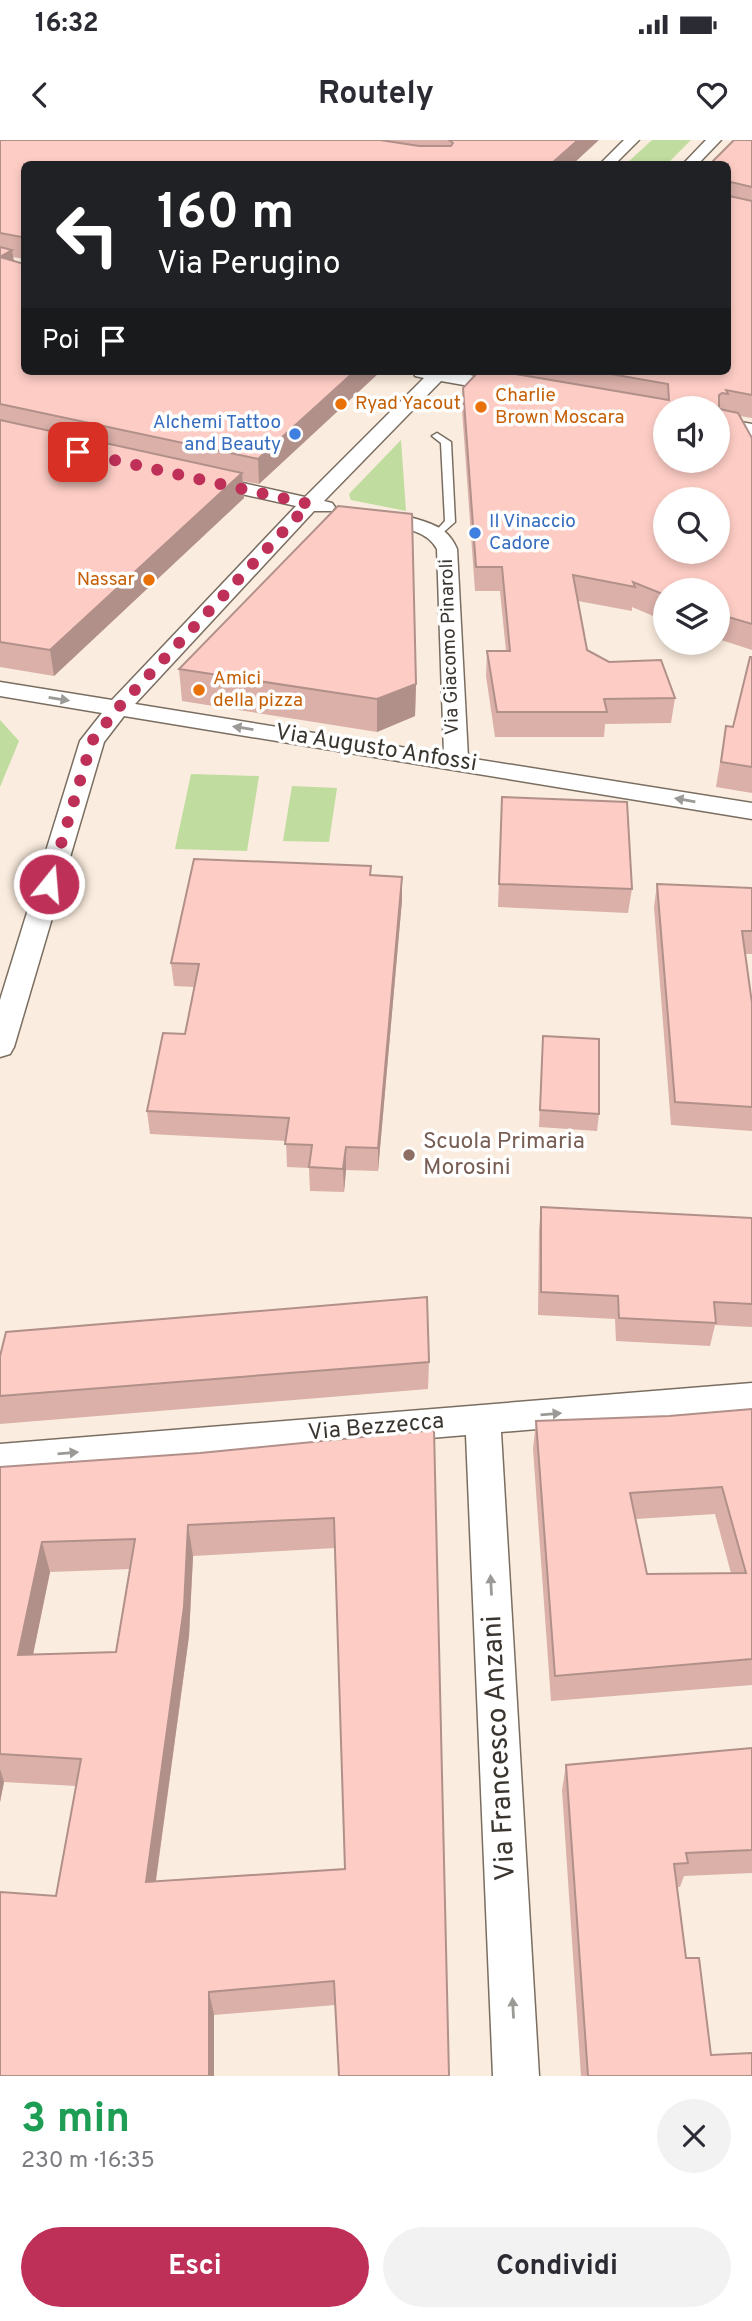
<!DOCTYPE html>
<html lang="it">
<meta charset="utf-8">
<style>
body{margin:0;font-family:Overpass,sans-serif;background:#f2f2f3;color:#2b2b33;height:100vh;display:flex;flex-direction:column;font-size:26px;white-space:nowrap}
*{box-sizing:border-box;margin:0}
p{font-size:23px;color:#7c7c81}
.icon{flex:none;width:38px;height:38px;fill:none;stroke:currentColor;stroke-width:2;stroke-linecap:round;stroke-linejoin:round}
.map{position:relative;height:1936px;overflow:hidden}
.details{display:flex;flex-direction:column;background:#fff;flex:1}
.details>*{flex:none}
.banner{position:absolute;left:21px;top:21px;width:710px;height:214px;border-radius:10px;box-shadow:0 4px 10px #0003;background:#202124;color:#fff;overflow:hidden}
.buttons{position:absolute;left:653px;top:256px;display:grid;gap:14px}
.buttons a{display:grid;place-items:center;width:77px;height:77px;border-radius:50%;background:#fff;box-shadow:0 4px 10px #0003;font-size:35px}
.pin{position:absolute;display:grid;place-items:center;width:60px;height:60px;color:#fff;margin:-30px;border-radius:14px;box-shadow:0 4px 10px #0006}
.me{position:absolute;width:77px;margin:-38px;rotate:17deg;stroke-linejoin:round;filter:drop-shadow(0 0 5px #0008)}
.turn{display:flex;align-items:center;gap:24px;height:147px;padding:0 21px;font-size:32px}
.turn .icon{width:91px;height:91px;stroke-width:2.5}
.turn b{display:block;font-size:49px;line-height:60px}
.then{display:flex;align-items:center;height:66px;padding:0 21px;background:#0003;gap:14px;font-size:26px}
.round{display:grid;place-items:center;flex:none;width:74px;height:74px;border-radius:37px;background:#f2f2f3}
.overview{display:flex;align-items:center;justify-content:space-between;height:119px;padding:0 21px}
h1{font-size:42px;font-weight:700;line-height:52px;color:#1e9e55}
.action{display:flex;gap:14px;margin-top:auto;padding:14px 21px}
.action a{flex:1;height:80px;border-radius:42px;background:#bf3059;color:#fff;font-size:28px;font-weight:700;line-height:80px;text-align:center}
.action a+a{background:#f2f2f3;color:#2b2b33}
.status{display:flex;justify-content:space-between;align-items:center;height:49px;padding:0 35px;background:#fff;direction:ltr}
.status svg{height:19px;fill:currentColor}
header{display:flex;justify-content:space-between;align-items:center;height:91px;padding:0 21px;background:#fff;font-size:32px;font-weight:700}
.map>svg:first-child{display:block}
.green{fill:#c0dc9e}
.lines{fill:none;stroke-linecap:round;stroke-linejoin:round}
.service-casing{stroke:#7a6e61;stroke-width:3}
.minor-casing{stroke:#7a6e61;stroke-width:3}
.service{fill:#fff;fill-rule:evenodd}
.minor{fill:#fff;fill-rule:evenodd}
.wall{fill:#dab0a9;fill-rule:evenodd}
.shaded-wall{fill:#b1908a}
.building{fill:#fdcdc5;stroke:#b1908a;stroke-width:2;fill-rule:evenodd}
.oneway{fill:#9c9a97}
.route{stroke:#bf3059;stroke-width:12;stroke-dasharray:0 21.6}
.food-dot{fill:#e8710a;stroke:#fff;stroke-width:2.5}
.shop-dot{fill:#3f7fe0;stroke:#fff;stroke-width:2.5}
.education-dot{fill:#8d6e63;stroke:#fff;stroke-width:2.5}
.labels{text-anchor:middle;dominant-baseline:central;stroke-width:7;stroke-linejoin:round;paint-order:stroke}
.far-food-label{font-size:19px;fill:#c56008;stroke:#fff;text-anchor:start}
.far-shop-label{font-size:19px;fill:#366cbe;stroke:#fff;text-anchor:end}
.far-street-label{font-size:19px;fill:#3a352f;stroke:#fff}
.street-label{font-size:23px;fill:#3a352f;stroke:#fff}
.education-label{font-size:23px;fill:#785e54;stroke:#fff;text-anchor:start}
.near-street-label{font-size:28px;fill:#3a352f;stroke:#fff}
</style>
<div class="status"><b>16:32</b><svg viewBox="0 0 49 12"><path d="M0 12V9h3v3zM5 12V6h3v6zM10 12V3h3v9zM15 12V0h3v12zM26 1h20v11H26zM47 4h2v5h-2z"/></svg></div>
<header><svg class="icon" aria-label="back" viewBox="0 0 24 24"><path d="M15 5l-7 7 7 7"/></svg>Routely<svg class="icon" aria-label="heart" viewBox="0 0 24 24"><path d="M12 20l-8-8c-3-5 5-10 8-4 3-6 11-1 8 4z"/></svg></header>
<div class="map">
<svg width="752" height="1936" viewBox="0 0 752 1936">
<rect width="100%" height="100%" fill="#faecde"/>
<g class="green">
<path d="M 652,0 L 691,0 L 667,24 L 626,24 Z"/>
<path d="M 401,300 L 406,371 L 351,360 L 349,354 Z"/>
<path d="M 0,580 L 19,601 L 0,647 Z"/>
<path d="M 191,634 L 259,636 L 247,711 L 175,709 Z"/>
<path d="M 292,646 L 337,648 L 329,702 L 283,701 Z"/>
</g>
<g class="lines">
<defs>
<path id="service" d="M 437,293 L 451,302 L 455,382 L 438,397 L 433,394 L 445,381 L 441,303 L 432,296 Z"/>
<g id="minor">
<path d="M 624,0 L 639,0 L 615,24 L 600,24 Z"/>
<path d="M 706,0 L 721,0 L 698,24 L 683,24 Z"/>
<path d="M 450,231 L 515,244 L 518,248 L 509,253 L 441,241 L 324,361 L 332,363 L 335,367 L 332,371 L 314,371 L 135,564 L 444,614 L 437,409 C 424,385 389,388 367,382 L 364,378 L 367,374 C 384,369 430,380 444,391 C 450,396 454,402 457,409 L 468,618 L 752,663 L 752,679 L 124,576 L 104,602 L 14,907 L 10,914 L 0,917 L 0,860 L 80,601 L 102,573 L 0,556 L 0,542 L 112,560 L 296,366 L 196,344 L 193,340 L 196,336 L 203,334 L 305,357 L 424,238 L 415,236 L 413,231 Z"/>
<path d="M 718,278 L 752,284 L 752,296 L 718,290 Z"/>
<path d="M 752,1243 L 752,1271 L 501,1292 L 539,1936 L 493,1936 L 466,1295 L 0,1334 L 0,1304 Z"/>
</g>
</defs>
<use href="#service" class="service-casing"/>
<use href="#minor" class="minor-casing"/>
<use href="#service" class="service"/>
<use href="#minor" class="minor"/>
</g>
<g class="wall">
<path d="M 0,0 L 599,0 L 24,24 L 24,119 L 13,117 L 24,231 L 381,231 L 259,344 L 243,341 L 244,358 L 54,536 L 0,527 Z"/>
<path d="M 752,0 L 752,278 L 740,276 L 752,298 L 752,510 L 718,499 L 718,450 L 665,450 L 665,481 L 632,467 L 632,471 L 578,461 L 587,510 L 675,558 L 671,583 L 605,584 L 604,597 L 495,597 L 486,536 L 487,511 L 506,511 L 500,451 L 475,451 L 462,270 L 463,248 L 479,231 L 728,231 L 728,24 Z"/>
<path d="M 752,517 L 752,653 L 716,647 L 726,586 L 733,587 Z"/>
<path d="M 179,529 L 416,544 L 415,576 L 377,592 L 182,561 Z"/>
<path d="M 502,657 L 632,749 L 628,773 L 498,767 Z"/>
<path d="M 371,735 L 402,737 L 402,760 L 378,1031 L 346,1030 L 344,1052 L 310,1051 L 309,1028 L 287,1027 L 286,1001 L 150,994 L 147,971 L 185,894 L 195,847 L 174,846 L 171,823 Z"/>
<path d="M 657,744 L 752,748 L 752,814 L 745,814 L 752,863 L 752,991 L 671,985 L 654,767 Z"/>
<path d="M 543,896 L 599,974 L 597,991 L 539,987 Z"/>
<path d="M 541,1067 L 752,1078 L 752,1187 L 715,1185 L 710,1206 L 616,1201 L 615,1179 L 538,1175 L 539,1090 Z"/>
<path d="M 0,1216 L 429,1222 L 428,1249 L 0,1284 Z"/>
<path d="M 752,1269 L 752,1545 L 551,1561 L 533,1309 L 536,1281 L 669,1276 ZM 715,1374 L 731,1433 L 647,1434 L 636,1379 Z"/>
<path d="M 434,1290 L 335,1865 L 214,1875 L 56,1756 L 76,1646 L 4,1642 L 0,1662 L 0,1327 L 200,1313 ZM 335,1408 L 345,1729 L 156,1741 L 189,1496 L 193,1416 ZM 130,1429 L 116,1512 L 33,1514 L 50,1432 Z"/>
<path d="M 752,1608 L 752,1733 L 684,1736 L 680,1747 L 677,1747 L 686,1818 L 711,1915 L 752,1936 L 581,1936 L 562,1650 L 566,1625 Z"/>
</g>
<g class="shaded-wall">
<path d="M 578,0 L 599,0 L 573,24 L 551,24 Z"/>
<path d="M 12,110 L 16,133 L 0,117 Z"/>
<path d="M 355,231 L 381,231 L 259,344 L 258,319 Z"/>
<path d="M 242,333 L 244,358 L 54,536 L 50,510 Z"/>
<path d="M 416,544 L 415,576 L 377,592 L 377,559 Z"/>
<path d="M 402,737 L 402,760 L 378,1031 L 378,1008 Z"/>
<path d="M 346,1007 L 346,1030 L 344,1052 L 343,1029 Z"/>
<path d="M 188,1385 L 193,1416 L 189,1496 L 152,1768 L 146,1742 Z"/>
<path d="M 42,1402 L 50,1432 L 27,1544 L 18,1515 Z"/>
<path d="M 0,1629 L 4,1642 L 0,1662 Z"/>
<path d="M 209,1852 L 214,1875 L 214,1936 L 209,1936 Z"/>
</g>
<g class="building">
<path d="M 0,0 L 380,0 L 419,6 L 451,6 L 453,3 L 449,0 L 578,0 L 551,24 L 24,24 L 24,105 L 22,97 L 0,93 Z"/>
<path d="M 734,0 L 752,0 L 752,47 L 731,42 L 728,45 L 729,56 L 752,61 L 752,255 L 726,250 L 728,254 L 722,253 L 719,255 L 719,269 L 738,273 L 752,298 L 752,484 L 718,474 L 718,450 L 665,450 L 665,455 L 633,442 L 635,447 L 573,435 L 587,510 L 609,522 L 661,520 L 675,558 L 604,559 L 607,572 L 497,572 L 487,511 L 510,511 L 502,427 L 476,427 L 463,248 L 479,231 L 497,231 L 669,260 L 668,244 L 594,231 L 728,231 L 728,24 L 710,24 ZM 665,268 L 718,268 L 718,320 L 665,320 ZM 665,359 L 718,359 L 718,411 L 665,411 Z"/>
<path d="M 0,107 L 12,110 L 0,117 Z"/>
<path d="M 0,117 L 24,124 L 24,231 L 355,231 L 258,319 L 0,264 Z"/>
<path d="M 0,280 L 242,333 L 50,510 L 0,502 Z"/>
<path d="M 338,366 L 412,374 L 416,544 L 377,559 L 179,529 Z"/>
<path d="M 750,517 L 752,517 L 752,627 L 721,622 L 726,586 L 733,587 Z"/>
<path d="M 502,657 L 627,662 L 632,749 L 499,744 Z"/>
<path d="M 194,719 L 371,726 L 370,735 L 402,737 L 378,1008 L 346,1007 L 343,1029 L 309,1027 L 312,1005 L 285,1004 L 289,978 L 147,971 L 163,893 L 185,894 L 199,824 L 171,823 Z"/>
<path d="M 657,744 L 752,748 L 752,791 L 742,791 L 752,863 L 752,967 L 675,962 Z"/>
<path d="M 543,896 L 599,899 L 599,974 L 540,970 Z"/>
<path d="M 541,1067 L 752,1078 L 752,1164 L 714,1162 L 716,1183 L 619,1178 L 618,1156 L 541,1152 Z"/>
<path d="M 427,1157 L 429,1222 L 0,1256 L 0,1216 L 6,1192 Z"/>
<path d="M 752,1269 L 752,1519 L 555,1536 L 536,1281 L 669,1276 ZM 722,1347 L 746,1433 L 647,1434 L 630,1353 Z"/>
<path d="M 434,1290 L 449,1936 L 339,1936 L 334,1841 L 209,1852 L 209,1936 L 0,1936 L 0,1752 L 56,1756 L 81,1619 L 0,1614 L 0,1327 L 200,1313 ZM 334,1378 L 345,1729 L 146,1742 L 184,1467 L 188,1385 ZM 135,1399 L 116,1512 L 18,1515 L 42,1402 Z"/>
<path d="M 752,1608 L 752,1710 L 686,1713 L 688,1723 L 674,1724 L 686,1818 L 699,1818 L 711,1915 L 752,1913 L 752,1936 L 588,1936 L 566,1625 Z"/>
</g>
<defs><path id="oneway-solid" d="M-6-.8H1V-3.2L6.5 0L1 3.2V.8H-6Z" transform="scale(1.75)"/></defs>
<g class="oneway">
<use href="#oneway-solid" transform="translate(59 559) rotate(9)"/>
<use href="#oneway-solid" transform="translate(243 588) rotate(-171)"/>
<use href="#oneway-solid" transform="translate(685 660) rotate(-170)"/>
<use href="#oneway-solid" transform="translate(551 1274) rotate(-5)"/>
<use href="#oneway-solid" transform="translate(68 1313) rotate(-5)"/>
<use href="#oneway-solid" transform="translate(491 1445) rotate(-93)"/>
<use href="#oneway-solid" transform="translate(513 1868) rotate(-93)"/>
</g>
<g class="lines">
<path class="route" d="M 49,744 L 92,601 L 118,568 L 309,364 L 78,312"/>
</g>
<g class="food-dot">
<circle cx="341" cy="264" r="7"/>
<circle cx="481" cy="267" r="7"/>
<circle cx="149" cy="440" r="7"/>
<circle cx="199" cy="550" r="7"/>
</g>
<g class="shop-dot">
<circle cx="295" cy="294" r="7"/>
<circle cx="475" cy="393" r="7"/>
</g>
<circle class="education-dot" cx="409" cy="1015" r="7"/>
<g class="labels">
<g class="far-food-label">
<text x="495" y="256">Charlie<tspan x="495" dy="22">Brown Moscara</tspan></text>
<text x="355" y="264">Ryad Yacout</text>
<text x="135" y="440" text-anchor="end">Nassar</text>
<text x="213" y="539">Amici<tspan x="213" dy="22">della pizza</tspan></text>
</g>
<g class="far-shop-label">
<text x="281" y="283">Alchemi Tattoo<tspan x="281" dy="22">and Beauty</tspan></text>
<text x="489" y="382" text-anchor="start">Il Vinaccio<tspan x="489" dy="22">Cadore</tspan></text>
</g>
<g class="far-street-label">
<text transform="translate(450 507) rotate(-92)">Via Giacomo Pinaroli</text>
</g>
<g class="street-label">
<text transform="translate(376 609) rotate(9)">Via Augusto Anfossi</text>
<text transform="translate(376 1288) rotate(-5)">Via Bezzecca</text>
</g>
<g class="education-label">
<text x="423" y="1002">Scuola Primaria<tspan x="423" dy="26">Morosini</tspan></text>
</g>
<g class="near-street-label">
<text transform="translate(500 1608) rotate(-93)">Via Francesco Anzani</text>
</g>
</g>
</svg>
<div class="buttons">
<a><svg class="icon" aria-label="sound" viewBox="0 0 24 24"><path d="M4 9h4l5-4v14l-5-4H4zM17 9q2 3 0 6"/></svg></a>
<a><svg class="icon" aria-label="search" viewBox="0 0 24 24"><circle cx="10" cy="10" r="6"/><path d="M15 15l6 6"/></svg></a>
<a><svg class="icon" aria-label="layers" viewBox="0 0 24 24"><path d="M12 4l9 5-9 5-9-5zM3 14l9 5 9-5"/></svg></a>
</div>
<div class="pin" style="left:78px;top:312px;background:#d93025"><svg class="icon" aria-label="arrive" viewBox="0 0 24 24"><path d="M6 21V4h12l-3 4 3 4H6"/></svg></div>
<svg class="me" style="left:49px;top:744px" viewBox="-20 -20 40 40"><circle r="17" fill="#bf3059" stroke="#fff" stroke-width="3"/><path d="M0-11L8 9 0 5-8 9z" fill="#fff"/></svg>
<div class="banner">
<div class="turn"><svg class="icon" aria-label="left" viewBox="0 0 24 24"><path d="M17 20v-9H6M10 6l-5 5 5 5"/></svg><div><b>160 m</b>Via Perugino</div></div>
<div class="then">Poi<svg class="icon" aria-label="arrive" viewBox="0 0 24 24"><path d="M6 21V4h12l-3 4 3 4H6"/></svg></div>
</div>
</div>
<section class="details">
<div class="overview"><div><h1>3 min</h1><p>230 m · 16:35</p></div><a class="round"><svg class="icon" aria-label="close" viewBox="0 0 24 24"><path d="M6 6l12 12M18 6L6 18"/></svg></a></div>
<div class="action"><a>Esci</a><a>Condividi</a></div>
</section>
